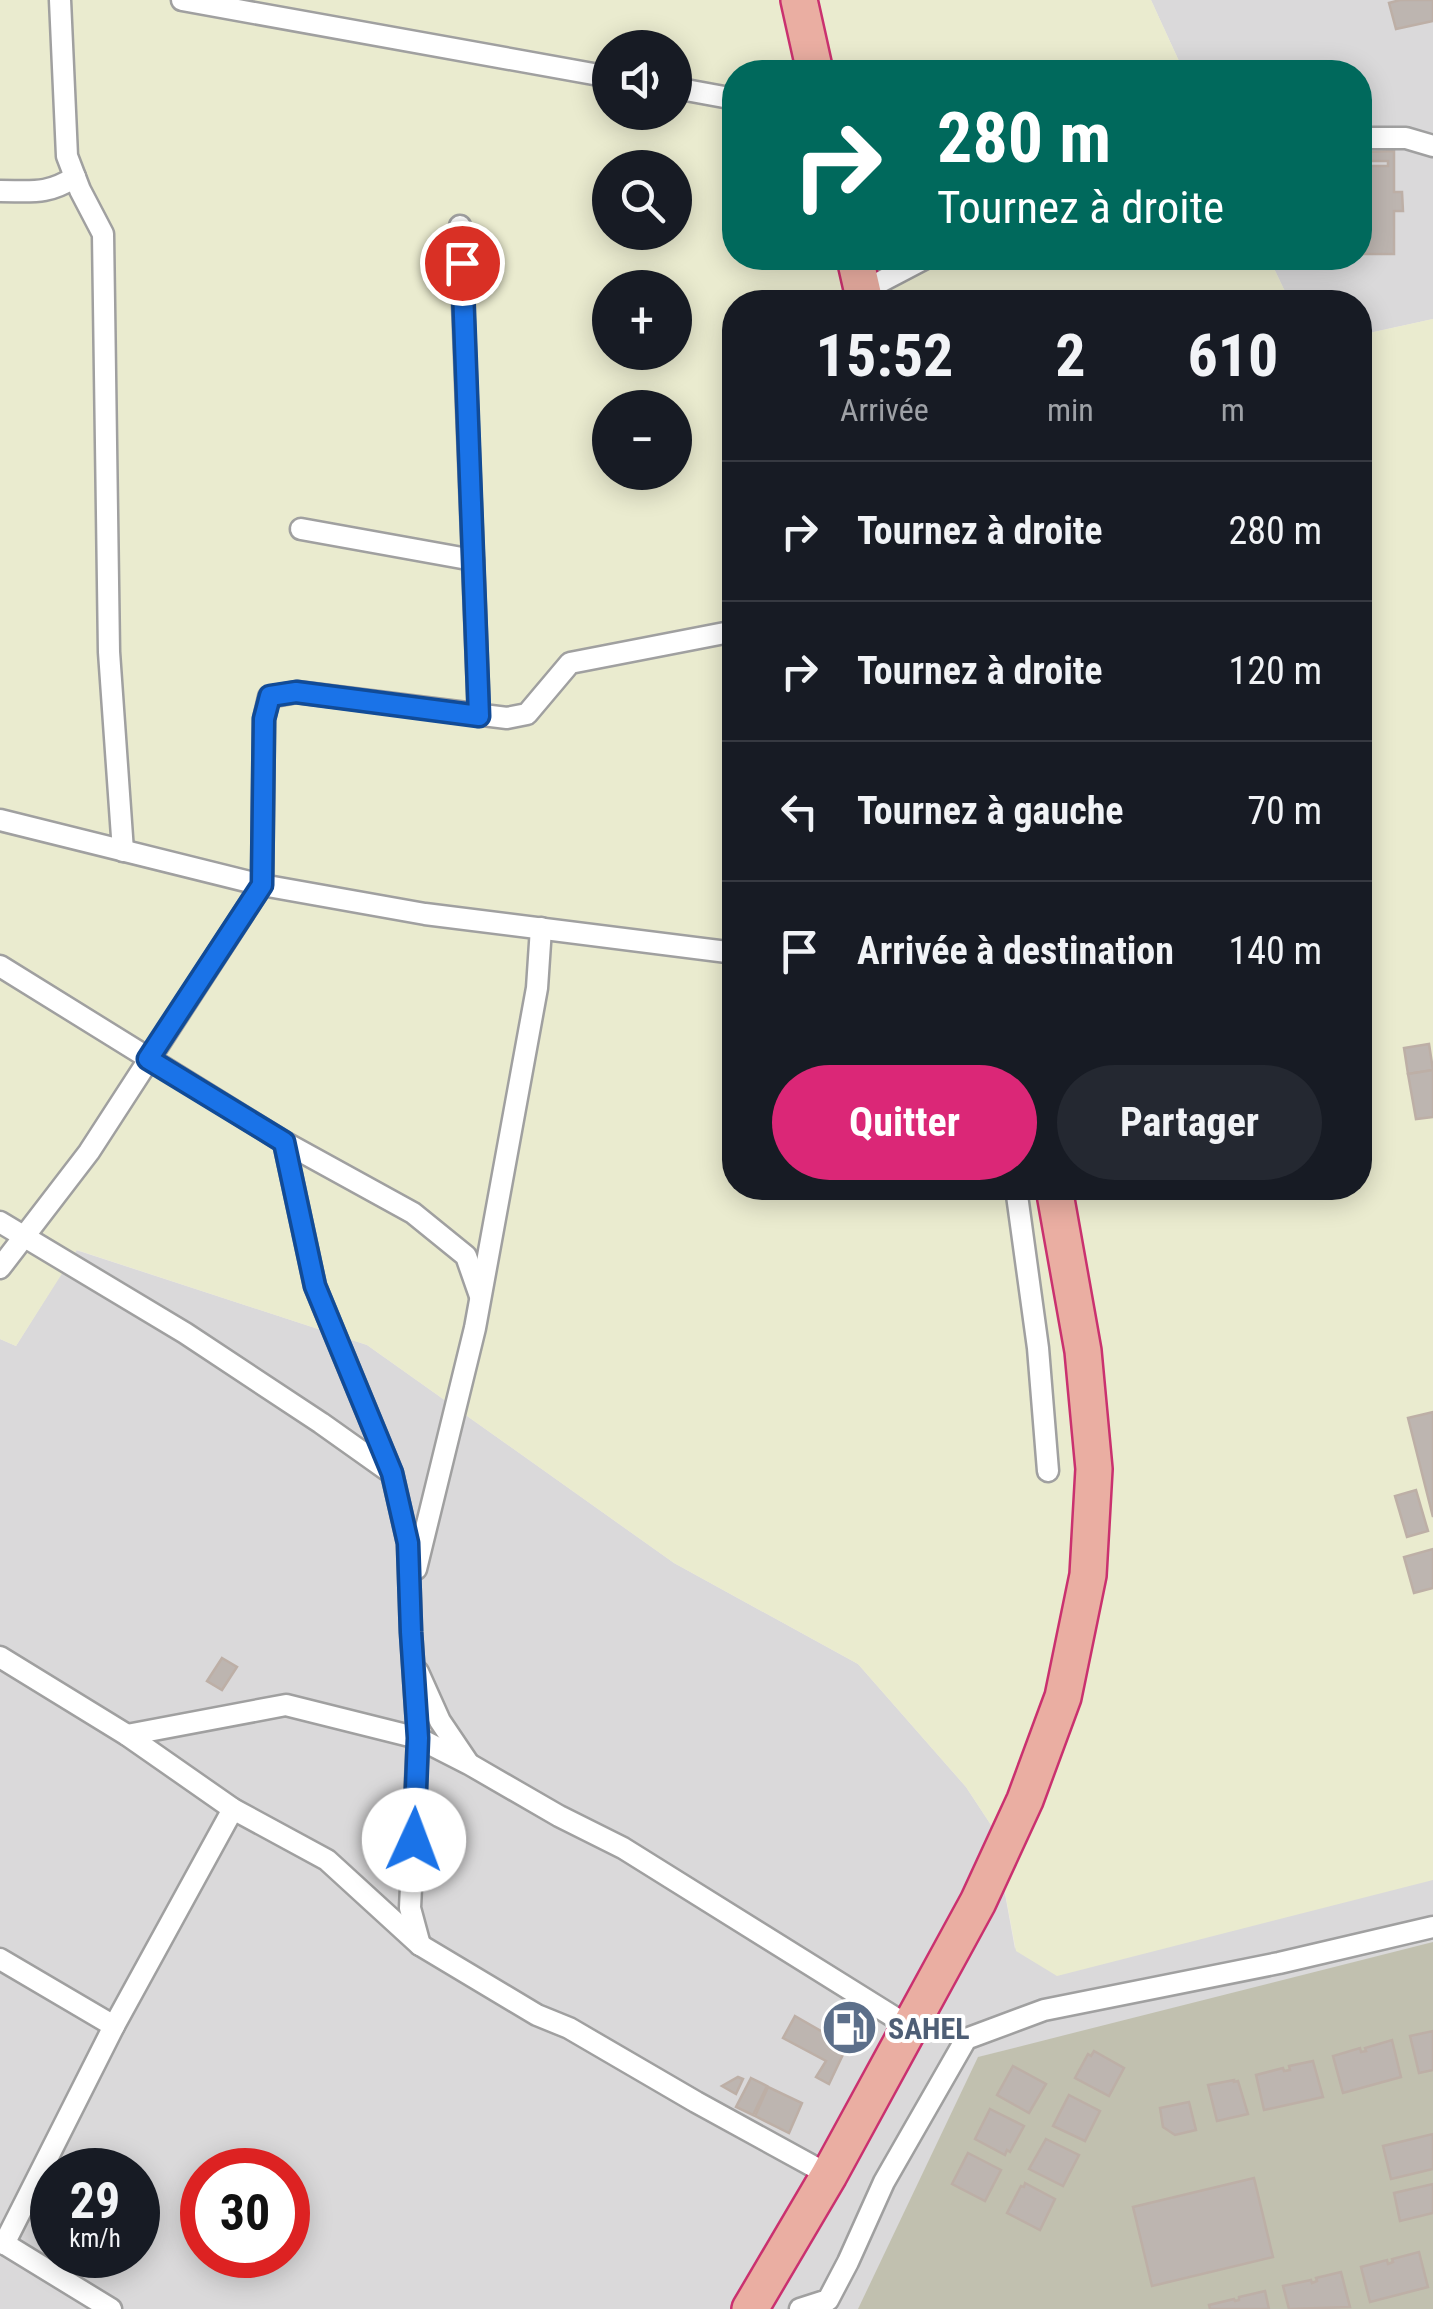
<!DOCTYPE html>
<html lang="fr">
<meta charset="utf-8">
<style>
body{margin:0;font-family:"Roboto Condensed",sans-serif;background:#242831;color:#f1f3f6;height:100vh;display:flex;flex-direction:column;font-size:38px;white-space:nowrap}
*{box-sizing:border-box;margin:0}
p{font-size:32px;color:#9ea1a6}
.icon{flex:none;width:55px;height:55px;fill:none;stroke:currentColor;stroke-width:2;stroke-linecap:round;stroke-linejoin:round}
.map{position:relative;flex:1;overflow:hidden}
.sheet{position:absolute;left:722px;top:290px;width:650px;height:910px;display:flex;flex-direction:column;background:#171b24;border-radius:40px;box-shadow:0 5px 25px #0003}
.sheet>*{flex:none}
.banner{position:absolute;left:722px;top:60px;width:650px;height:210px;border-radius:40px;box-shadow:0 5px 25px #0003;background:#00695c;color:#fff;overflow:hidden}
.tools{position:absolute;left:592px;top:30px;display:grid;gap:20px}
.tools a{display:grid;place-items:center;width:100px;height:100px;border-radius:50%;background:#171b24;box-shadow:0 5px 25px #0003;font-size:50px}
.speed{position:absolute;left:30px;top:2148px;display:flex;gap:20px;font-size:50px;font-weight:700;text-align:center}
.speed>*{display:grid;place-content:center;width:130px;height:130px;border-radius:50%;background:#171b24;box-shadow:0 5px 25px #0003;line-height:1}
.speed small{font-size:25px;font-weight:400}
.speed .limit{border:15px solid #d22;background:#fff;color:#111}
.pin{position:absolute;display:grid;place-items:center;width:85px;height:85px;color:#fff;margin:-42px;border:5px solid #fff;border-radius:50%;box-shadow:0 2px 10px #0007}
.me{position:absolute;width:110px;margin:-55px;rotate:2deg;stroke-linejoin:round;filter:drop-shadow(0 0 8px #0008)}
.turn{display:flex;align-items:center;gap:35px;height:210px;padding:0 50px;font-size:45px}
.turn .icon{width:130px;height:130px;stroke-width:2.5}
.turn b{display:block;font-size:70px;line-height:85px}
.eta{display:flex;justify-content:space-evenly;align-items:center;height:170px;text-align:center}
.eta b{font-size:60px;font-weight:700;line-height:70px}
.primary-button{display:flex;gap:20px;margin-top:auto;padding:20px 50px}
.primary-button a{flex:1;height:115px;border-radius:60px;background:#db2777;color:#fff;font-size:40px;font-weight:700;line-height:115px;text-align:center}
.primary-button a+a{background:#242831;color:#f1f3f6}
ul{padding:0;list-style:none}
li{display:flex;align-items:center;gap:30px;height:140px;padding:0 50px;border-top:2px solid #363941}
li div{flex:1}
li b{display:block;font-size:38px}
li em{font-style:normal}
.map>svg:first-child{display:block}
.residential{fill:#dad9da;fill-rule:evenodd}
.construction{fill:#c1c0af}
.farmland{fill:#eaebcf;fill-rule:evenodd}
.building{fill:#bdb5b0;stroke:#bdafa6;stroke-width:2.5}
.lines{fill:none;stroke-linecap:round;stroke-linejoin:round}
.minor-casing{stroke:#a0a0a0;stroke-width:25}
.trunk-casing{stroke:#ca316f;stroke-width:40}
.minor{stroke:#fff;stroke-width:20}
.trunk{stroke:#eaaea2;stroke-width:35}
.route-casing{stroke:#114b97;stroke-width:25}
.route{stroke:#1a73e8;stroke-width:18}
.labels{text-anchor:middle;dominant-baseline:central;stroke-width:8;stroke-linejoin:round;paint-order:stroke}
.service-label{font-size:30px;font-weight:bold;fill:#4e5e75;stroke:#fff;text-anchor:start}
</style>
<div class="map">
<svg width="1433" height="2309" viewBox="0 0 1433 2309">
<rect width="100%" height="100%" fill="#ede9e3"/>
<g class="residential">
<path d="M 1151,0 L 1433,0 L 1433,319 L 1360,335 L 1360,302 L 1290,302 L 1269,258 L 1360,258 L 1360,72 L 1184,72 Z"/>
<path d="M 1433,1016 L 1433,2309 L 0,2309 L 0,1339 L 16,1346 L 76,1250 L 367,1345 L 674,1563 L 858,1664 L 966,1787 L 993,1828 L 1015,1949 L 1360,1188 ZM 52,2170 L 138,2170 L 138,2255 L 52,2255 ZM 202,2170 L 288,2170 L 288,2255 L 202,2255 Z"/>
</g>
<path class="construction" d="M 1433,1942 L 1433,2309 L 858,2309 L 978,2057 Z"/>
<path class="farmland" d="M 0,0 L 1151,0 L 1184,72 L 735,72 L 735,258 L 1269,258 L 1290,302 L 735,302 L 735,1188 L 1360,1188 L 1360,335 L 1433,319 L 1433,1880 L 1057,1976 L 1016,1951 L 993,1828 L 966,1787 L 858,1664 L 674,1563 L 367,1345 L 77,1250 L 16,1346 L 0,1339 ZM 610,48 L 675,48 L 675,112 L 610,112 ZM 610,168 L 675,168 L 675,232 L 610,232 ZM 610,288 L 675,288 L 675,352 L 610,352 ZM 610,408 L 675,408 L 675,472 L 610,472 Z"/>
<g class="building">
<path d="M 1400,0 L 1433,0 L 1433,21 L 1396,29 L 1389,3 Z"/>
<path d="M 1394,151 L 1394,192 L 1402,192 L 1403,211 L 1394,211 L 1394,254 L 1364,254 L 1364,241 L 1360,241 L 1360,166 L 1388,166 L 1388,161 L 1364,161 L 1364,152 Z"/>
<path d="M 1429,1044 L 1433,1070 L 1408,1074 L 1404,1048 Z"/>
<path d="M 1433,1070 L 1433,1117 L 1416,1119 L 1408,1074 Z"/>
<path d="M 1433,1412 L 1433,1517 L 1408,1418 Z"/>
<path d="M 1416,1490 L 1428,1531 L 1407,1537 L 1395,1496 Z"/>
<path d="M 1433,1549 L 1433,1588 L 1414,1593 L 1404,1557 Z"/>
<path d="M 222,1658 L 237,1667 L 222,1690 L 207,1681 Z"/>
<path d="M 795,2016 L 847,2046 L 829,2084 L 816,2077 L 826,2061 L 783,2038 Z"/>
<path d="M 1433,2031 L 1433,2070 L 1419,2073 L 1410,2036 Z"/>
<path d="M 1392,2040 L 1401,2077 L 1343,2093 L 1333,2056 L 1360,2048 L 1361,2052 L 1366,2051 L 1365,2048 Z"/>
<path d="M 1094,2051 L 1124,2068 L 1109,2096 L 1075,2078 L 1088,2054 L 1091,2056 Z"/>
<path d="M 1313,2061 L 1323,2097 L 1264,2110 L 1256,2075 L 1283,2068 L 1284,2071 L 1290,2070 L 1289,2066 Z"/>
<path d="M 1013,2066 L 1046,2084 L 1029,2113 L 997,2095 Z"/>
<path d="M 738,2077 L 743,2079 L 736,2094 L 722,2086 Z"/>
<path d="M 751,2078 L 767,2086 L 753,2115 L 736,2107 Z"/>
<path d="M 1234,2080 L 1234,2082 L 1238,2081 L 1248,2114 L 1217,2121 L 1208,2085 Z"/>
<path d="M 768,2087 L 802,2103 L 789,2133 L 755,2116 Z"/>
<path d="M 1069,2095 L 1100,2111 L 1085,2141 L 1053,2126 Z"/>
<path d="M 1189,2102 L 1196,2130 L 1175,2135 L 1163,2127 L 1160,2108 Z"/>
<path d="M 990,2109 L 1024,2126 L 1010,2152 L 1007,2150 L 1005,2155 L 975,2139 Z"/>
<path d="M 1433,2134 L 1433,2169 L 1391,2179 L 1383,2146 Z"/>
<path d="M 1046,2139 L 1079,2155 L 1063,2186 L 1029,2169 Z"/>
<path d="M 968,2153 L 1001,2170 L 985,2201 L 952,2184 Z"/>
<path d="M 1254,2178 L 1273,2257 L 1152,2286 L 1133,2207 Z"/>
<path d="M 1025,2183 L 1055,2199 L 1040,2230 L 1007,2213 L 1021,2186 L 1024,2187 Z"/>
<path d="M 1433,2184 L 1433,2213 L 1400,2221 L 1394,2193 Z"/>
<path d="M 1419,2252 L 1428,2287 L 1370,2302 L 1361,2267 L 1387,2260 L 1388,2264 L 1393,2262 L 1392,2259 Z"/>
<path d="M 1341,2272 L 1350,2307 L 1289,2309 L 1283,2286 L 1311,2280 L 1312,2283 L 1317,2281 L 1316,2278 Z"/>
<path d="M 1265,2291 L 1269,2309 L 1210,2309 L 1209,2305 L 1234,2299 L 1235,2301 L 1239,2300 L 1239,2297 Z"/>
</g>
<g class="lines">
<defs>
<g id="minor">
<path d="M 60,0 L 67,156 L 80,190 L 103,234 L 109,652 L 123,851"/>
<path d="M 182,0 L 610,77"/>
<path d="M 675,88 L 735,99"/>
<path d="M 1360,138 L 1406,138 L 1433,146"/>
<path d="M 0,191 C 32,191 47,195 75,177"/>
<path d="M 460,226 L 479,716"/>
<path d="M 863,291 L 926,258"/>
<path d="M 301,529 L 473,560"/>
<path d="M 0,820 L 262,885 L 425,914 L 735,953"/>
<path d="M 0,966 L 284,1142 L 413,1213 L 466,1256 L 480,1296"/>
<path d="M 284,1142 L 315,1286 L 392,1473 L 408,1543 L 411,1632 L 418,1738 L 410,1908 L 420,1945"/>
<path d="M 1016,1188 L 1038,1348 L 1048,1471"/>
<path d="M 0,1222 L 185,1333 L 321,1423 L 390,1472"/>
<path d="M 0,1268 L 89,1152 L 262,885 L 264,719 L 269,697 L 297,692 L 507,718 L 527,714 L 570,663 L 735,631"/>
<path d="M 416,1569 L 475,1328 L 537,988 L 541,928"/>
<path d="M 0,1657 L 127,1735 L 233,1809 L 327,1860 L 420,1945 L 537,2015 L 569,2028 L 696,2102 L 829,2175"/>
<path d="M 418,1672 L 440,1721 L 467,1761"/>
<path d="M 127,1735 L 286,1705 L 418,1738 L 469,1764 L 559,1816 L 623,1848 L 910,2027"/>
<path d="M 0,1959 L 114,2026"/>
<path d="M 0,2241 L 111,2309"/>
<path d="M 4,2244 L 114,2026 L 233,1809"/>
<path d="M 800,2309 L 828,2300 L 848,2262 L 884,2182 L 966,2039 L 1044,2010 L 1279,1963 L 1433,1927"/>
</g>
<g id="trunk">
<path d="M 799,0 L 815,72"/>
<path d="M 855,258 L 865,302"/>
<path d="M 750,2309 L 829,2175 L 978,1902 L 1025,1800 L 1063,1697 L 1088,1575 L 1094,1469 L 1083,1351 L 1054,1188"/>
</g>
</defs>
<use href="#minor" class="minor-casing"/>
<use href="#trunk" class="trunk-casing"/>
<use href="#minor" class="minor"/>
<use href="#trunk" class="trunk"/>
</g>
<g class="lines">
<defs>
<path id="route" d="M 414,1840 L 418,1738 L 411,1632 L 408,1543 L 392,1473 L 315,1286 L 284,1142 L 148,1059 L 262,885 L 264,719 L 270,696 L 296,692 L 479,716 L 462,263"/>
</defs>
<use href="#route" class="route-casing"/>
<use href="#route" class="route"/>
</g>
<defs>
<symbol id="fuel-disc" viewBox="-11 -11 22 22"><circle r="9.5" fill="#5c6f8a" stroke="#fff"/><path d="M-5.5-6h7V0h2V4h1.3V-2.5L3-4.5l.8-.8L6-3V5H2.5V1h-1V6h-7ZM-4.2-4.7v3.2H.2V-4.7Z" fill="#fff"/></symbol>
</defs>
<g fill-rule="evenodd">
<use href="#fuel-disc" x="818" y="1996" width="63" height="63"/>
</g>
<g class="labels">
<g class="service-label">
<text x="888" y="2028">SAHEL</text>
</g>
</g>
</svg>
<div class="tools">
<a><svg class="icon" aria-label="sound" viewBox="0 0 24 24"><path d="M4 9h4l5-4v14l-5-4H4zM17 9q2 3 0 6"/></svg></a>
<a><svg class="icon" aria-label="search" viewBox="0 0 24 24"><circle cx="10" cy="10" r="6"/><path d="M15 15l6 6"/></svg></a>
<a>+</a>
<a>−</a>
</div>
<div class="speed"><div>29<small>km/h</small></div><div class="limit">30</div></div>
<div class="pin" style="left:462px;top:263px;background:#d93025"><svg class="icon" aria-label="arrive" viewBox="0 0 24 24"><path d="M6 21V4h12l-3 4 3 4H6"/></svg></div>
<svg class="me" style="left:414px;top:1840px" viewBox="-20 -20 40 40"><circle r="19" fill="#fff"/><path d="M0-13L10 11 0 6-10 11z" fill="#1a73e8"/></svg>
<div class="banner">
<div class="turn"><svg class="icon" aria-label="right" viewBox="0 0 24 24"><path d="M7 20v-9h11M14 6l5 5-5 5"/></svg><div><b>280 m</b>Tournez à droite</div></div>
</div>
<section class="sheet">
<div class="eta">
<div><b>15:52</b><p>Arrivée</p></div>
<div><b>2</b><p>min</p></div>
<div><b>610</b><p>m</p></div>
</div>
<ul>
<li><svg class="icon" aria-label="right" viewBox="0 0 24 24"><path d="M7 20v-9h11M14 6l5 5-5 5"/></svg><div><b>Tournez à droite</b></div><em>280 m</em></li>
<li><svg class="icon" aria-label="right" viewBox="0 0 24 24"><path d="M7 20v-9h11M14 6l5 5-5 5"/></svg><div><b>Tournez à droite</b></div><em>120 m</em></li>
<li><svg class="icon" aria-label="left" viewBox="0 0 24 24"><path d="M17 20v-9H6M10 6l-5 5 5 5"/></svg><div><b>Tournez à gauche</b></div><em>70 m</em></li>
<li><svg class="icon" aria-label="arrive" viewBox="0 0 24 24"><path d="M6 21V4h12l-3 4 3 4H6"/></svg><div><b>Arrivée à destination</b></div><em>140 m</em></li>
</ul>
<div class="primary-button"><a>Quitter</a><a>Partager</a></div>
</section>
</div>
